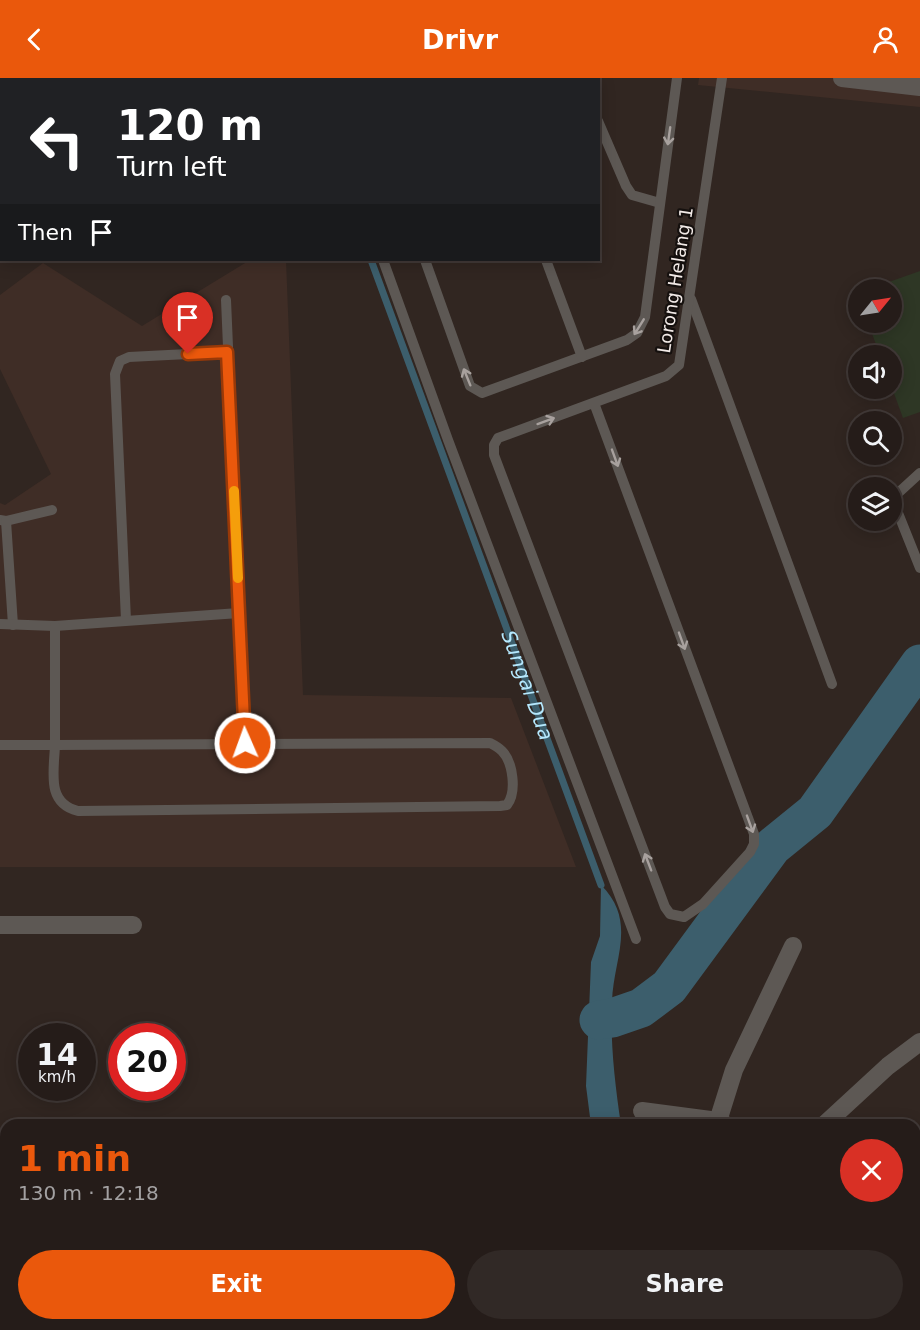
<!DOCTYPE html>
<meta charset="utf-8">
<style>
body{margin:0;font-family:"DejaVu Sans",sans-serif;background:#312926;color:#f1f3f6;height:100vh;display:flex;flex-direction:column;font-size:22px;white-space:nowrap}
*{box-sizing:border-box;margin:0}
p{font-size:20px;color:#a3a1a2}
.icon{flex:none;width:33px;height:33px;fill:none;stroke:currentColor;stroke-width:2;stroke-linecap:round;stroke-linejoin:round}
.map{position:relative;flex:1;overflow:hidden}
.sheet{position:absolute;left:0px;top:1041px;width:921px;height:212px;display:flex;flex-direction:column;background:#251c19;border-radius:18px 18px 0 0;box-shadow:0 3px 15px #0003,0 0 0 2px #423a38}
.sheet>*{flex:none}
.top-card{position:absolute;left:0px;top:0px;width:600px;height:183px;box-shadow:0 3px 15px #0003,0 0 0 2px #423a38;background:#202124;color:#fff;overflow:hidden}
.needle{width:39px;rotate:60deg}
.controls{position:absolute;left:848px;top:201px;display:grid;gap:12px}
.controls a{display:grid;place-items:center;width:54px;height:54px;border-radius:50%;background:#251c19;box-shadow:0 3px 15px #0003,0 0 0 2px #423a38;font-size:30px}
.speed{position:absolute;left:18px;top:945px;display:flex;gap:12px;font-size:30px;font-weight:700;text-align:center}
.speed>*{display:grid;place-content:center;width:78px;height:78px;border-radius:50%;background:#251c19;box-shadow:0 3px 15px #0003,0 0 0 2px #423a38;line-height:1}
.speed small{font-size:15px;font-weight:400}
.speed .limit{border:9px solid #d22;background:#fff;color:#111}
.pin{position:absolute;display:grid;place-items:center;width:51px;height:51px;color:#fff;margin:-62px -26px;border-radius:50% 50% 50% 0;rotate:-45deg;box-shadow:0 0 6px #0007}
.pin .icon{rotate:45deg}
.me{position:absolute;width:66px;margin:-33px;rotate:358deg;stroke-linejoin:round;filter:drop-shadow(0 0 4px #0008)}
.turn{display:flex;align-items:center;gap:21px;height:126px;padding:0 18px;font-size:27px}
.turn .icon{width:78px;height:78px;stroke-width:2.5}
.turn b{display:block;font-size:42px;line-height:51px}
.then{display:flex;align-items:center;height:57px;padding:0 18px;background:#0003;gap:12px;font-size:22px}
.round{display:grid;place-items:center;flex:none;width:63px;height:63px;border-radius:32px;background:#312926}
.head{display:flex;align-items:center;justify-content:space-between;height:102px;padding:0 18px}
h1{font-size:36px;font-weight:800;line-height:45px;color:#ea580c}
.button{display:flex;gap:12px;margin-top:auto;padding:12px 18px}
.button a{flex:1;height:69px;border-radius:36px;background:#ea580c;color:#fff;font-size:24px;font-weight:800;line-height:69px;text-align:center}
.button a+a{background:#312926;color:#f1f3f6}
header{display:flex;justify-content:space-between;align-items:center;height:78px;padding:0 18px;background:#ea580c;color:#fff;font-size:27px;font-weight:800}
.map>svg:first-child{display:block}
.built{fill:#3f2d26}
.green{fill:#2e3725}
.water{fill:#3c5e6c}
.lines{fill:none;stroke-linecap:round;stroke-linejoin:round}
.stream{stroke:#3c5e6c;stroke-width:7}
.river{stroke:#3c5e6c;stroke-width:39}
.lane{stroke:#5d5854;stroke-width:10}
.street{stroke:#5d5854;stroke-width:18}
.oneway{stroke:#a8a19e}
.route-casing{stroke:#983908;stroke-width:15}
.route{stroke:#ea580c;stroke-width:10}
.slow{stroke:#f59e0b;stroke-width:10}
.labels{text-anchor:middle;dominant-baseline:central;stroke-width:4.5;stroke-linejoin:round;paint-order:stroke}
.street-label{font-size:18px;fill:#f2eae7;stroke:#15100e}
.water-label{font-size:20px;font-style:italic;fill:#b5e8fd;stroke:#15100e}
</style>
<header><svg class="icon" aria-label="back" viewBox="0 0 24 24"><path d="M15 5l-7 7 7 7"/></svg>Drivr<svg class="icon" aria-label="person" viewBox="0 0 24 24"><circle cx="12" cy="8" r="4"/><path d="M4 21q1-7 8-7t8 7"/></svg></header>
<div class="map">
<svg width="920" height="1252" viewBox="0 0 920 1252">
<rect width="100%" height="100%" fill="#312621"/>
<g class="built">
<path d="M 699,0 L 920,0 L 920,29 L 698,7 Z"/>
<path d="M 250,182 L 286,182 L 303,617 L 511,620 L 576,789 L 0,789 L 0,425 L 5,427 L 51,396 L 0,291 L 0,217 L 43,185 L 142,248 Z"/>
</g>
<path class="green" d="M 920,193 L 920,334 L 903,340 L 891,307 L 891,278 L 880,277 L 868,245 L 891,244 L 891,212 L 869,211 Z"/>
<g class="water">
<path d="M 601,807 C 638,844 613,881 612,924 C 610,965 615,1006 621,1047 L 591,1047 L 586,1008 L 591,884 L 600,858 Z"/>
<path d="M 614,1247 L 649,1247 L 650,1252 L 615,1252 Z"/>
</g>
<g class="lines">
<g class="stream">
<path d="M 304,0 L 305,2"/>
<path id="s1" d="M 371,182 L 601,807"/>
</g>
<path class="river" d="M 599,942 L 612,940 L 641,930 L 669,909 L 772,769 L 815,734 L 920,586"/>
<g class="lane">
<path d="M 89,0 L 90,2"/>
<path d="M 270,0 L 270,2"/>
<path d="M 318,0 L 319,2"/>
<path d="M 360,0 L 361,2"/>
<path d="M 479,0 L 480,2"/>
<path d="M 581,0 L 581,2"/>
<path d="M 598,43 L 626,108 L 632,117 L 660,125"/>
<path d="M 383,182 L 448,362 L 636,861"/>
<path d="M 425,182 L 470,308 L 482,315 L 627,262 L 637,255 L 645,239 L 677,0"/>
<path d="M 546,182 L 582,279"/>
<path d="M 691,221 L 832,606"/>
<path d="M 226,222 L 245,665"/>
<path d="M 594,325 L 754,756 L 754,766 L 750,774 L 703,826 L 684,839 L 670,836 L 665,829 L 494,377 L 494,367 L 498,360 L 666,298 L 679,287 L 722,0"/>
<path d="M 920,395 L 897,416 L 894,425 L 920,490"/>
<path d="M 0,442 L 6,443 L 52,432"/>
<path d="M 6,443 L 13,547"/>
<path d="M 126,542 L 115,296 L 120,283 L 129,279 L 227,274"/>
<path d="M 0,546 L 55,548 L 239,535"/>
<path d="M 0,667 L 55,667 C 54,694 46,725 78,733 L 500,728 L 507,727 C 517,714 513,684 502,673 C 499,670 494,667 490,665 L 55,667 L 55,548"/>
<path d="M 0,1142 L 6,1142"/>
<path d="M 67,1246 L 67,1252"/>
</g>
<g class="street">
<path d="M 842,0 L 920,9"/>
<path d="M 0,847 L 133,847"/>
<path d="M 642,1033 L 718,1043 L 726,1047"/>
<path d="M 718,1043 L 734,992 L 793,868"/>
<path d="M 824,1047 L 888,988 L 920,964"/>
<path d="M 0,1064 L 6,1064"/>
<path d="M 504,1246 L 504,1252"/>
<path d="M 293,1252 L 293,1246"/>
<path d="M 732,1252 L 732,1246"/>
</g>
</g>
<defs><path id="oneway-shaft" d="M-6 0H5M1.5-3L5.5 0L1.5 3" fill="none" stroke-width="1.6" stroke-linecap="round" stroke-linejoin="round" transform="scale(1.5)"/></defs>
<g class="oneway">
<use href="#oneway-shaft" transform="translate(669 58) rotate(98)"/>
<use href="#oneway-shaft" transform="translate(639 249) rotate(122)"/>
<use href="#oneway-shaft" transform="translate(467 299) rotate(-112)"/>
<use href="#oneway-shaft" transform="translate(546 343) rotate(-20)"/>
<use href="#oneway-shaft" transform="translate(615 380) rotate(70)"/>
<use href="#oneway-shaft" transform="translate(682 563) rotate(70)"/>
<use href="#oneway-shaft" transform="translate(750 746) rotate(70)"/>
<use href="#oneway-shaft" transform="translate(648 784) rotate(-111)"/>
</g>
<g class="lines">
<defs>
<path id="route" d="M 188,276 L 227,274 L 245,665"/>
</defs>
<use href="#route" class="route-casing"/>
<use href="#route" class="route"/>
<path class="slow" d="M 234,413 L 238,500"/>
</g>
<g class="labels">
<g class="street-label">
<text transform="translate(675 202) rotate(-81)">Lorong Helang 1</text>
</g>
<g class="water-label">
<text stroke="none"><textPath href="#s1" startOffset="453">Sungai Dua</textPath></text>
</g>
</g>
</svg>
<div class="controls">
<a><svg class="needle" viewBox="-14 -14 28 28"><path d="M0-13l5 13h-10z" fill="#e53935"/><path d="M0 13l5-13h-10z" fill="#a3a1a2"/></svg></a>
<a><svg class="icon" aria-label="sound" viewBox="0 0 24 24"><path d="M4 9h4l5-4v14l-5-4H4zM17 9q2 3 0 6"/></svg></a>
<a><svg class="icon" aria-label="search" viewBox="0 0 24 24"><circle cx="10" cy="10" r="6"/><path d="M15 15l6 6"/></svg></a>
<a><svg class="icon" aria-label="layers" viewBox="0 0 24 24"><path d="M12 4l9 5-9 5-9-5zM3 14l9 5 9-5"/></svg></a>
</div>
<div class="speed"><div>14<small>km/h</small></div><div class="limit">20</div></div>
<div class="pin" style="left:188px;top:276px;background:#d93025"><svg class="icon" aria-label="arrive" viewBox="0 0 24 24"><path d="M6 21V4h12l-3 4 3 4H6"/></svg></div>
<svg class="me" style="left:245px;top:665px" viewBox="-20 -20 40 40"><circle r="17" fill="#ea580c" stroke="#fff" stroke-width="3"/><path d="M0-11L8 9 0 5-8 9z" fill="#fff"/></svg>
<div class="top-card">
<div class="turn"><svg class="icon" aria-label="left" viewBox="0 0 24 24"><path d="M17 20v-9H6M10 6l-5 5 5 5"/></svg><div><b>120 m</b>Turn left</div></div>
<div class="then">Then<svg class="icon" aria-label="arrive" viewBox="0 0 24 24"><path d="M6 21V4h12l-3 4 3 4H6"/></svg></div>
</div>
<section class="sheet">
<div class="head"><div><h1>1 min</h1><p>130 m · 12:18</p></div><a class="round" style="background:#d93025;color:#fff"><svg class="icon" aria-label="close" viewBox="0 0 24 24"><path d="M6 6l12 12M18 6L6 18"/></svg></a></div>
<div class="button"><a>Exit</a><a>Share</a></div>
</section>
</div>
